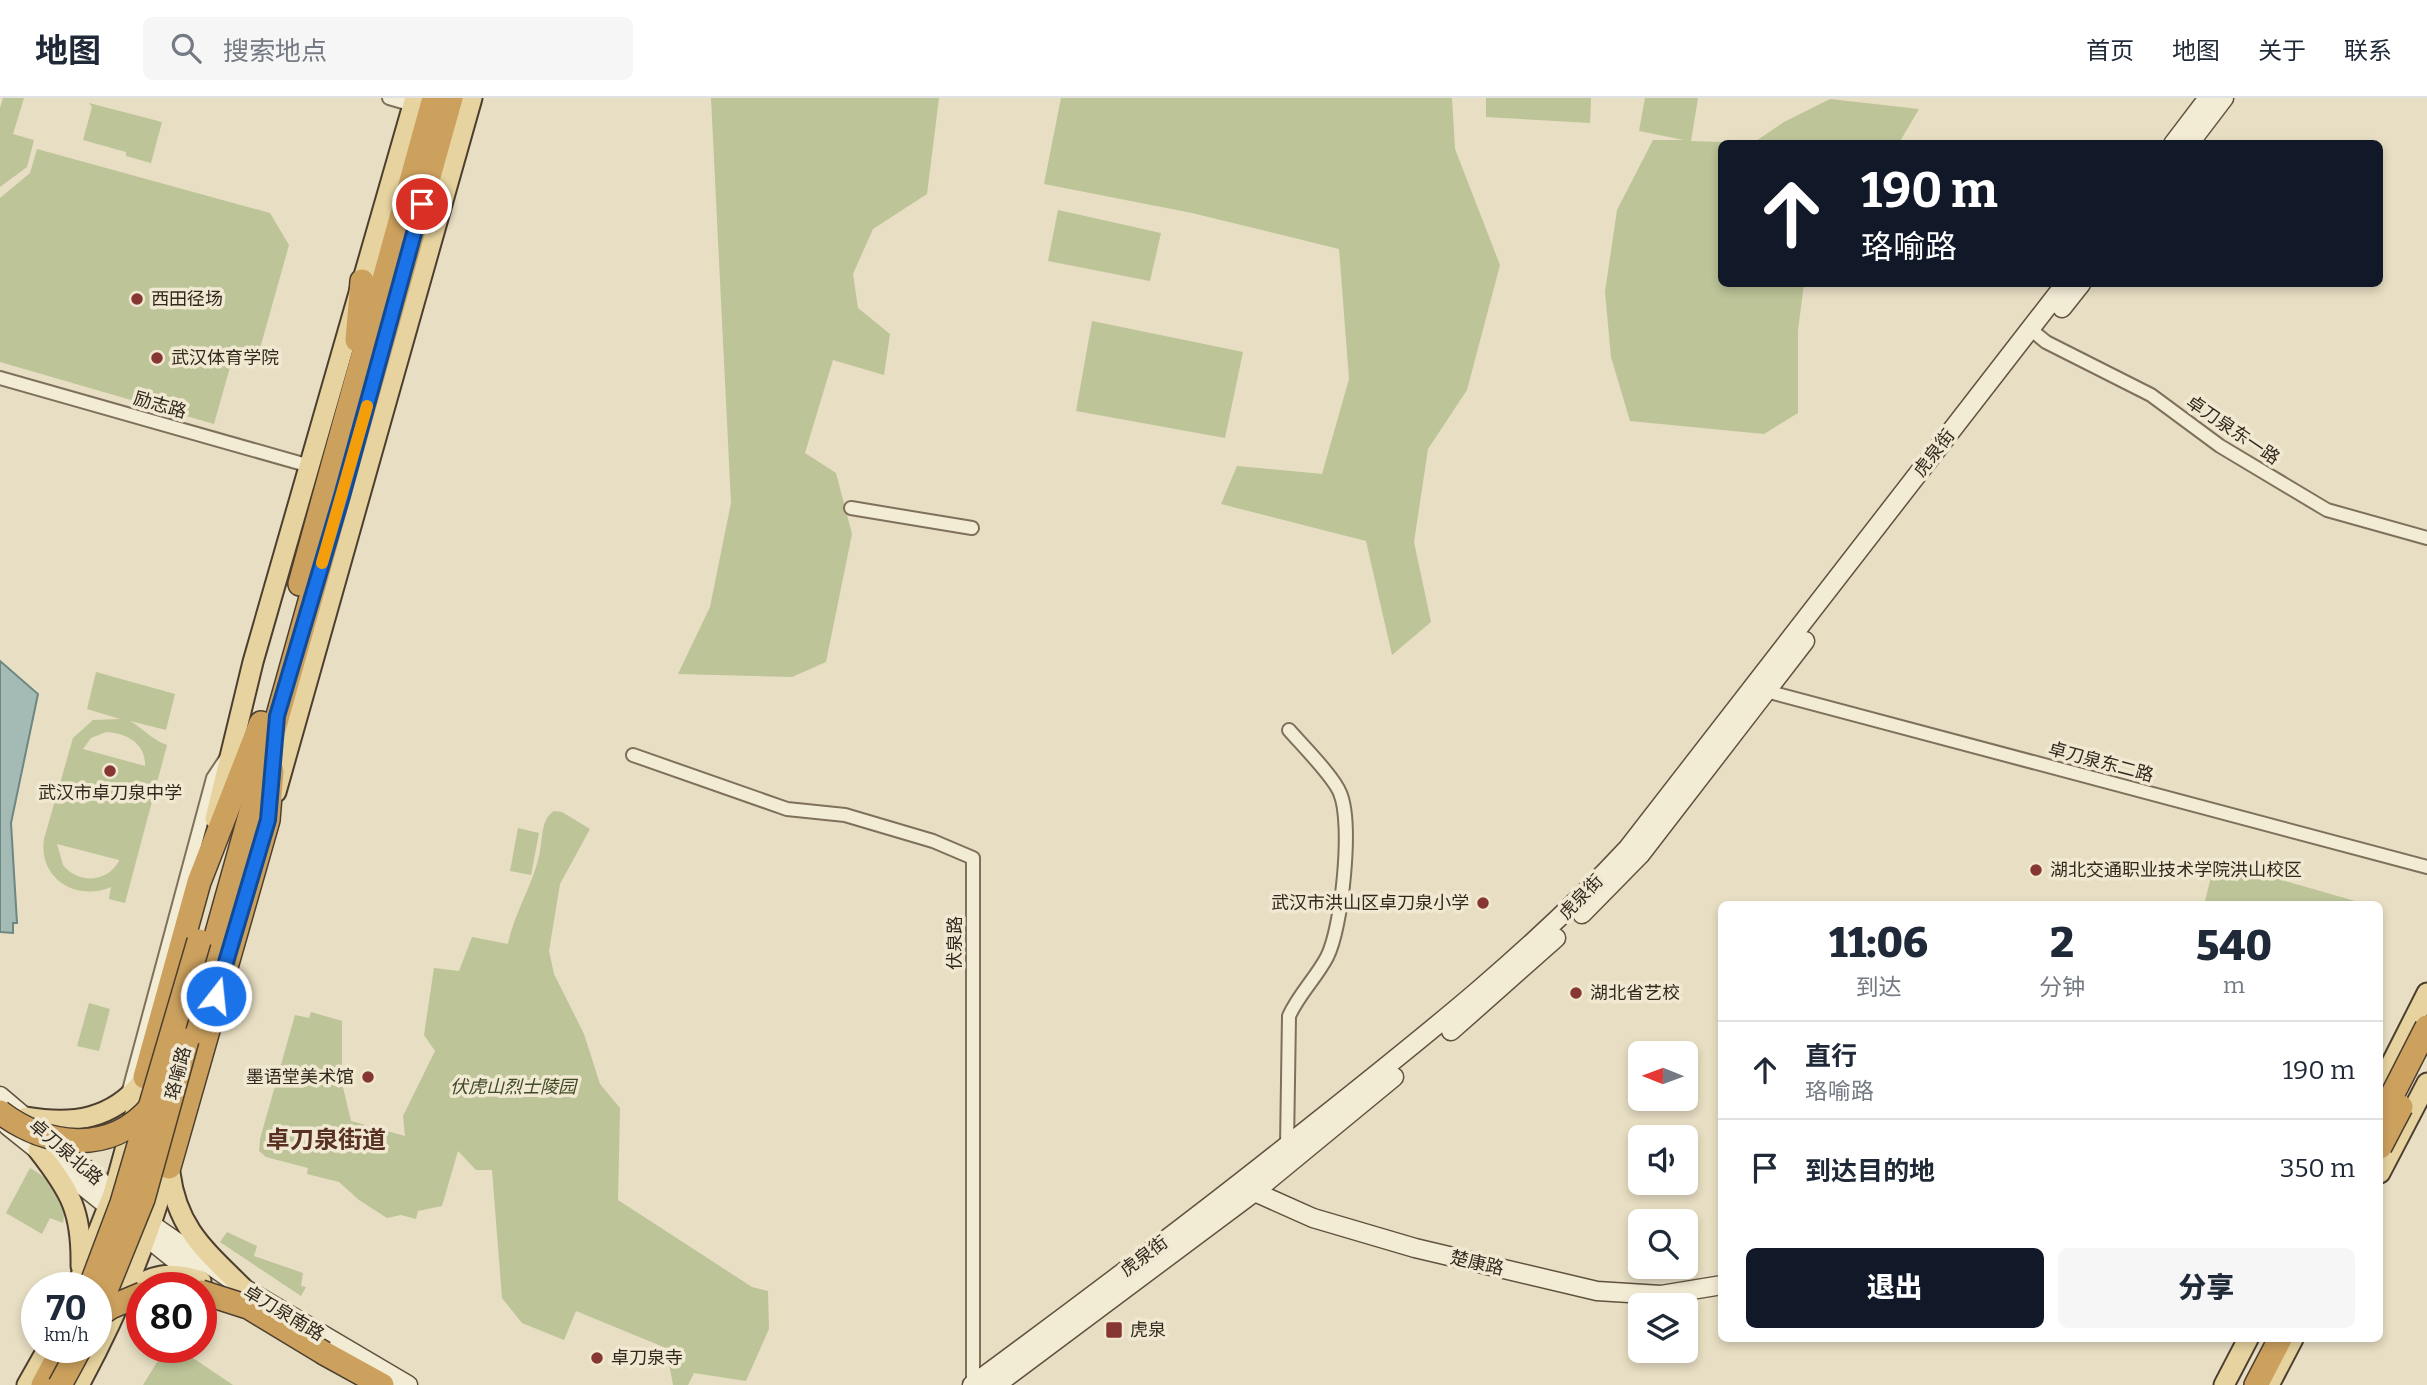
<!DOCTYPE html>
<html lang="zh">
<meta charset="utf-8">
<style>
body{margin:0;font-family:Bitter,"Noto Sans SC",serif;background:#f6f6f7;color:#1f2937;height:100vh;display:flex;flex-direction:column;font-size:26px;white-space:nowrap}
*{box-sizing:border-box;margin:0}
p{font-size:23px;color:#747a83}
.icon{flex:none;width:38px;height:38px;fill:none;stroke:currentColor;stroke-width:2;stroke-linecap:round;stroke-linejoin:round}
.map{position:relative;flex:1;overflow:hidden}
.details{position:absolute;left:1718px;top:803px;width:665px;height:441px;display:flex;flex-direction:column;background:#fff;border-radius:10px;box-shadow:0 4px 10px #0003}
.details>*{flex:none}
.hud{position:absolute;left:1718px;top:42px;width:665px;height:147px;border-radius:10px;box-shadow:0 4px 10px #0003;background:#111827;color:#fff;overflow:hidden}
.needle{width:46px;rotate:271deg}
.fabs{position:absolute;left:1628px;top:943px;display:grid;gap:14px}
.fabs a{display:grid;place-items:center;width:70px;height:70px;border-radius:10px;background:#fff;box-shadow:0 4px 10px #0003;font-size:35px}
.speed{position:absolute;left:21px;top:1174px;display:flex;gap:14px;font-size:35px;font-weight:700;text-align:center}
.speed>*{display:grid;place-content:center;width:91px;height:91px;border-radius:50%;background:#fff;box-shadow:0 4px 10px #0003;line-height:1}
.speed small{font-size:18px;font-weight:400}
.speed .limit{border:10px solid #d22;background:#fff;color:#111}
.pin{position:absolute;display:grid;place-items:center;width:60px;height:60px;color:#fff;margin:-30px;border:4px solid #fff;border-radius:50%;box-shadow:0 2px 7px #0007}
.me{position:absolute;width:77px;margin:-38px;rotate:16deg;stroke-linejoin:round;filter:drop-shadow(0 0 5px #0008)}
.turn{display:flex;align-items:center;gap:24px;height:147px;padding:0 28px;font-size:32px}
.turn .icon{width:91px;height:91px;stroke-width:2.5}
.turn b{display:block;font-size:49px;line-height:60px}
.eta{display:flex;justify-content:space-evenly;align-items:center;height:119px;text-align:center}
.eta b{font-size:42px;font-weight:800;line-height:49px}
.button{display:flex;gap:14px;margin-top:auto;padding:14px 28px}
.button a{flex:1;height:80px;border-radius:10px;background:#111827;color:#fff;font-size:28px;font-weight:800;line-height:80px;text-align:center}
.button a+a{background:#f6f6f7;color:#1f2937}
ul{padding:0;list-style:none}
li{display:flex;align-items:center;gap:21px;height:98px;padding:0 28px;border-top:2px solid #e0e1e3}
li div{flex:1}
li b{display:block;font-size:26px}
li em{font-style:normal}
header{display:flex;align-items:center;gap:42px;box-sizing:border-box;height:98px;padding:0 35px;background:#fff;border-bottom:2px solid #e0e1e3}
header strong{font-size:33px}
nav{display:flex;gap:38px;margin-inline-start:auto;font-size:24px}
.search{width:490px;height:63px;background:#f6f6f7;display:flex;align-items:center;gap:18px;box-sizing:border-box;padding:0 24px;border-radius:10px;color:#747a83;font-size:26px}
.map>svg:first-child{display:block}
.green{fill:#bdc498;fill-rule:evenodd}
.water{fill:#a4bbb5;stroke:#6d8782;stroke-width:2}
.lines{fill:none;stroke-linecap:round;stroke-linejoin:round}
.street-casing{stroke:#7f705c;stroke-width:16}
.secondary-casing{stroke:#61523f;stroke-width:21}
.primary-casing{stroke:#4d3f30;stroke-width:23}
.highway-casing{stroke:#4d3f30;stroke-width:26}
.street{stroke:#f3ecd5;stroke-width:12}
.secondary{stroke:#f3ecd5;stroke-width:18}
.primary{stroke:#e6d39f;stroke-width:19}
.highway{stroke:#cca15e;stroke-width:23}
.highway-bridge-casing{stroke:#4d3f30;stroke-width:26;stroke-linecap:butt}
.highway-bridge{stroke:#cca15e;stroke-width:23}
.route-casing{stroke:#114b97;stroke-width:18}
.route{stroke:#1a73e8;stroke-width:12}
.slow{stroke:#f59e0b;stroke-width:12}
.poi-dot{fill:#863734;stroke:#f0e8d1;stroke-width:2.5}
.labels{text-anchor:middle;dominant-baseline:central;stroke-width:7;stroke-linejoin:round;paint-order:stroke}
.poi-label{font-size:18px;fill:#31281e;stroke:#f0e8d1;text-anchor:start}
.street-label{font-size:18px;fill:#31281e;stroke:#f0e8d1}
.park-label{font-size:18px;font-style:italic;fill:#404b27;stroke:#f0e8d1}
.district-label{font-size:24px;font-weight:bold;fill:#583123;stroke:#f0e8d1}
</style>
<header>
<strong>地图</strong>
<div class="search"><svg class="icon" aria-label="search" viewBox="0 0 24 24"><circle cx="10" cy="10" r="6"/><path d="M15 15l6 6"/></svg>搜索地点</div>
<nav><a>首页</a><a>地图</a><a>关于</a><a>联系</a></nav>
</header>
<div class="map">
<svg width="2427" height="1287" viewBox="0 0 2427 1287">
<rect width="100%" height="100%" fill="#e7dec3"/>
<g class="green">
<path d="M 3,0 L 24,0 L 13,36 L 34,42 L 27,69 L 0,89 L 0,10 Z"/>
<path d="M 711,0 L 939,0 L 927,96 L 873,131 L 853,176 L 858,210 L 890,236 L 884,277 L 833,262 L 805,355 L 836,375 L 852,436 L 826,564 L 792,579 L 678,576 L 710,509 L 731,405 Z"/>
<path d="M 1061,0 L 1452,0 L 1455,51 L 1500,167 L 1467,292 L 1428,351 L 1414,444 L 1431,524 L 1392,557 L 1366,443 L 1221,406 L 1237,368 L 1322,376 L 1349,281 L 1339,151 L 1192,115 L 1044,86 Z"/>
<path d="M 1486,0 L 1591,0 L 1590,25 L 1486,19 Z"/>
<path d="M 1645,0 L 1698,0 L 1691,43 L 1753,45 L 1784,24 L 1830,1 L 1919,11 L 1899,45 L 1722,46 L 1722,186 L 1804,186 L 1798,232 L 1798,315 L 1764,336 L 1630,323 L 1611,259 L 1605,194 L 1617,112 L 1653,42 L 1684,42 L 1639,33 Z"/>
<path d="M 89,5 L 162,24 L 151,65 L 126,58 L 126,54 L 83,42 L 92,9 Z"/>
<path d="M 37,51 L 270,115 L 289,147 L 257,261 L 234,255 L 214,326 L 0,264 L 0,100 L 30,75 Z"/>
<path d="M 1058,112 L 1161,135 L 1150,183 L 1048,163 Z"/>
<path d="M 1092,223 L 1243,254 L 1225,340 L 1076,313 Z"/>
<path d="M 96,574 L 175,596 L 166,632 L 130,623 C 144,631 152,642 167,647 L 125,805 L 109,801 L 111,789 C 77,804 38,781 44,741 L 73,640 L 93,622 L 120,621 L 87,611 ZM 106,634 C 126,635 146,645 145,668 L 83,651 L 91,640 ZM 57,746 L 119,762 L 119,763 C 107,785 78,786 63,767 Z"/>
<path d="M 554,713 L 562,714 L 590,731 L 560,786 L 549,853 L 554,876 L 584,936 L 600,986 L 620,1010 L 618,1102 L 752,1189 L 768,1193 L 769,1231 L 746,1283 L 694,1275 L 688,1287 L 673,1287 L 666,1250 L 576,1213 L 564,1242 L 522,1225 L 502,1200 L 492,1072 L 476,1072 L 458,1053 L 442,1108 L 418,1113 L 416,1121 L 401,1117 L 387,1120 L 359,1102 L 339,1084 L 307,1076 L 308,1070 L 266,1059 L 259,1053 L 260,1041 L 295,917 L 309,920 L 311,914 L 342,923 L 342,985 L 351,1023 L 405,1038 L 403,1018 L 435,953 L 424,937 L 434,870 L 459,873 L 472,839 L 508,846 C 514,815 532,789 539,758 C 543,744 540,721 554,713 Z"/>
<path d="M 518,730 L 539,735 L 531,777 L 510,773 Z"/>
<path d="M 2215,763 L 2369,807 L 2204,807 Z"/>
<path d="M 89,905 L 110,911 L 99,953 L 77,948 Z"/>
<path d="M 30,1070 C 51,1082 69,1099 63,1125 L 50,1120 L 42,1136 L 6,1115 Z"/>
<path d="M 227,1134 L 257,1148 L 254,1158 L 303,1175 L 301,1188 L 306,1189 L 301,1198 L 220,1144 Z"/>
<path d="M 181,1252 L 233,1287 L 143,1287 L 159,1261 L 175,1261 Z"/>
</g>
<path class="water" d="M 0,563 L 38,596 L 11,725 L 17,825 L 13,825 L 13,835 L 0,834 Z"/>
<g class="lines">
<defs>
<g id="street">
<path d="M 389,0 L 413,7"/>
<path d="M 2030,231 L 2046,244 L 2151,297 L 2220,348 L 2327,412 L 2427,440"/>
<path d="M 0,280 L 310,368"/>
<path d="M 851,410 L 972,430"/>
<path d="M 1766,593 L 2427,769"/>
<path d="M 633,657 L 787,711 L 845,717 L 933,743 L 973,760 L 973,1286"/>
<path d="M 128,996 L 213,680 L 227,659"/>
<path d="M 1287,1048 L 1289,918 C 1299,896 1316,880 1327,859 C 1342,830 1353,725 1340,695 C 1334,679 1302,647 1289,632"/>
</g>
<g id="secondary">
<path d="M 2173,46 L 2208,0"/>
<path d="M 2189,46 L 2224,0"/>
<path d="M 2062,210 L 2081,186"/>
<path d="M 1582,816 L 1640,757 L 1805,543"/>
<path d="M 1451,933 L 1556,840"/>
<path d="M 0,998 L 152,1127 L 242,1189 L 408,1287"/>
<path d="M 8,1028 L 199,1181"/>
<path d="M 1248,1091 L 1313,1120 L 1415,1150 L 1597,1193 L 1661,1197 L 1722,1187"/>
<path d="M 972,1287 C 1079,1208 1185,1129 1289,1046 C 1407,952 1525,861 1628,750 L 2065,186"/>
<path d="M 996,1287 L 1253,1095 L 1394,979"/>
</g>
<g id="primary">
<path d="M 276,694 L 472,0"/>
<path d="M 215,721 L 253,564 L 415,0"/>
<path d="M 2380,988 L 2427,895"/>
<path d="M 26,1019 C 72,1027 112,1022 143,983"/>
<path d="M 38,1052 C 71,1094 82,1114 81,1168"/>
<path d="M 170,1075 C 177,1130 205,1152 242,1189"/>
<path d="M 2380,1075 L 2427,985"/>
<path d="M 76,1190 L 113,1096 L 145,979"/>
<path d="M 126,1197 C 149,1175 171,1173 201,1183"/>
<path d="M 27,1287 L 48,1250"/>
<path d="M 79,1287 C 117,1217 147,1145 169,1069"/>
<path d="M 2224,1287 L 2248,1241"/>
<path d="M 2269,1287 L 2293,1241"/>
</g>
<g id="highway">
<path d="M 357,242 L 362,183"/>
<path d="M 300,486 L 434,0"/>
<path d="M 187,942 L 451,0"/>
<path d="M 145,979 L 199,784 L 261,625"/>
<path d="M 169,1069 L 268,722 L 272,673"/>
<path d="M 324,1255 L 382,1287"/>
<path d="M 43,1287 L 63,1250"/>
<path d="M 2256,1287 L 2280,1241"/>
</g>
</defs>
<use href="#street" class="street-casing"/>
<use href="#secondary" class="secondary-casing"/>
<use href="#primary" class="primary-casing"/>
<use href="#highway" class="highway-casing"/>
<use href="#street" class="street"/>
<use href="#secondary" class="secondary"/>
<use href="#primary" class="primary"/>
<use href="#highway" class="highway"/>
<defs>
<g id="highway-bridge">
<path d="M 0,1014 C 46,1049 110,1057 151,1009"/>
<path d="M 2380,1021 L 2427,929"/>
<path d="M 2380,1049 L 2401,1009"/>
<path d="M 90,1190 L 122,1105 L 199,843"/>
<path d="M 201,1194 L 248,1209 L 324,1255"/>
<path d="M 96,1217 L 143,1101 L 187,942"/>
<path d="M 96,1219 L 111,1209 L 142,1196"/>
<path d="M 60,1287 L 80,1250"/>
</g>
</defs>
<use href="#highway-bridge" class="highway-bridge-casing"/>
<use href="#highway-bridge" class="highway-bridge"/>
</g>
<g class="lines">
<defs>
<path id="route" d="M 216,898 L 268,722 L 277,618 L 342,398 L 422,106"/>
</defs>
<use href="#route" class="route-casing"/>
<use href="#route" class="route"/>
<path class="slow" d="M 322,465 L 367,308"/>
</g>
<g class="poi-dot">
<circle cx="137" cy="201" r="7"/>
<circle cx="157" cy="260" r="7"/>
<circle cx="110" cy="673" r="7"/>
<circle cx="2036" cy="772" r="7"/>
<circle cx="1483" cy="805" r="7"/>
<circle cx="1576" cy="895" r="7"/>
<circle cx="368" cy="979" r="7"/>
<rect x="1105" y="1223" width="18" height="18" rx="3.5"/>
<circle cx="597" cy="1260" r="7"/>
</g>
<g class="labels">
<g class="poi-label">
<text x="151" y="201">西田径场</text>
<text x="171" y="260">武汉体育学院</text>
<text x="110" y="695" text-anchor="middle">武汉市卓刀泉中学</text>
<text x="2050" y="772">湖北交通职业技术学院洪山校区</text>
<text x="1469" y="805" text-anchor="end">武汉市洪山区卓刀泉小学</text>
<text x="1590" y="895">湖北省艺校</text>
<text x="354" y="979" text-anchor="end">墨语堂美术馆</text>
<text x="1130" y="1232">虎泉</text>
<text x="611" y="1260">卓刀泉寺</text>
</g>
<g class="street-label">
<text transform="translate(160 307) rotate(16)">励志路</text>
<text transform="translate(2233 332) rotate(34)">卓刀泉东一路</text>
<text transform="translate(1934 355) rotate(-52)">虎泉街</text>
<text transform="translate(2101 664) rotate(15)">卓刀泉东二路</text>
<text transform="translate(1581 799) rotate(-46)">虎泉街</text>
<text transform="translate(955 845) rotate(-90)">伏泉路</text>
<text transform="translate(178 975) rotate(-75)">珞喻路</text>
<text transform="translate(66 1054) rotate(41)">卓刀泉北路</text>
<text transform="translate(1144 1158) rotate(-37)">虎泉街</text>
<text transform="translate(1477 1165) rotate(13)">楚康路</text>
<text transform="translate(284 1215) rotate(31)">卓刀泉南路</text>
</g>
<g class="park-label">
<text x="513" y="989">伏虎山烈士陵园</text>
</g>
<g class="district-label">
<text x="326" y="1042">卓刀泉街道</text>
</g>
</g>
</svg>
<div class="fabs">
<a><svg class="needle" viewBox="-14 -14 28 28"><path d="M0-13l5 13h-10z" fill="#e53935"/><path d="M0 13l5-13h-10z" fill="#747a83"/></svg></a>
<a><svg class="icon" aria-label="sound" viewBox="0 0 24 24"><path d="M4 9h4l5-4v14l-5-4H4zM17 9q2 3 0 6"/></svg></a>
<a><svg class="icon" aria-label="search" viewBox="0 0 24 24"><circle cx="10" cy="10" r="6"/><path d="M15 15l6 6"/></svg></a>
<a><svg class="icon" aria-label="layers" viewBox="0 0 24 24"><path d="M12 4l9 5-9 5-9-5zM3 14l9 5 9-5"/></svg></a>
</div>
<div class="speed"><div>70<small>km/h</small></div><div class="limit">80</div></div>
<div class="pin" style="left:422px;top:106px;background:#d93025"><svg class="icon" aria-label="arrive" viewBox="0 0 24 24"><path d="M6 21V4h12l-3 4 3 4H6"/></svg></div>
<svg class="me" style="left:216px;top:898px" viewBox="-20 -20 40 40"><circle r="17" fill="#1a73e8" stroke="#fff" stroke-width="3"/><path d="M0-11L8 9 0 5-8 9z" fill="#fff"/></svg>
<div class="hud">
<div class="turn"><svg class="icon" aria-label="ahead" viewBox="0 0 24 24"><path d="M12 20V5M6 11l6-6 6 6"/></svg><div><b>190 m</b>珞喻路</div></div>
</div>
<section class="details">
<div class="eta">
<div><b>11:06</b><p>到达</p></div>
<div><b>2</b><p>分钟</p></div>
<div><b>540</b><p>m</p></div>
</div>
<ul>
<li><svg class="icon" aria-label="ahead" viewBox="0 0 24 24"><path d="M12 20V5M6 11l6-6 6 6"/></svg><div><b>直行</b><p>珞喻路</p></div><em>190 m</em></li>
<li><svg class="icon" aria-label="arrive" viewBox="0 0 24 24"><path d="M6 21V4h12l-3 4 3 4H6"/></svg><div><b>到达目的地</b></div><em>350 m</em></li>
</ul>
<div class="button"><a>退出</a><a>分享</a></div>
</section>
</div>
